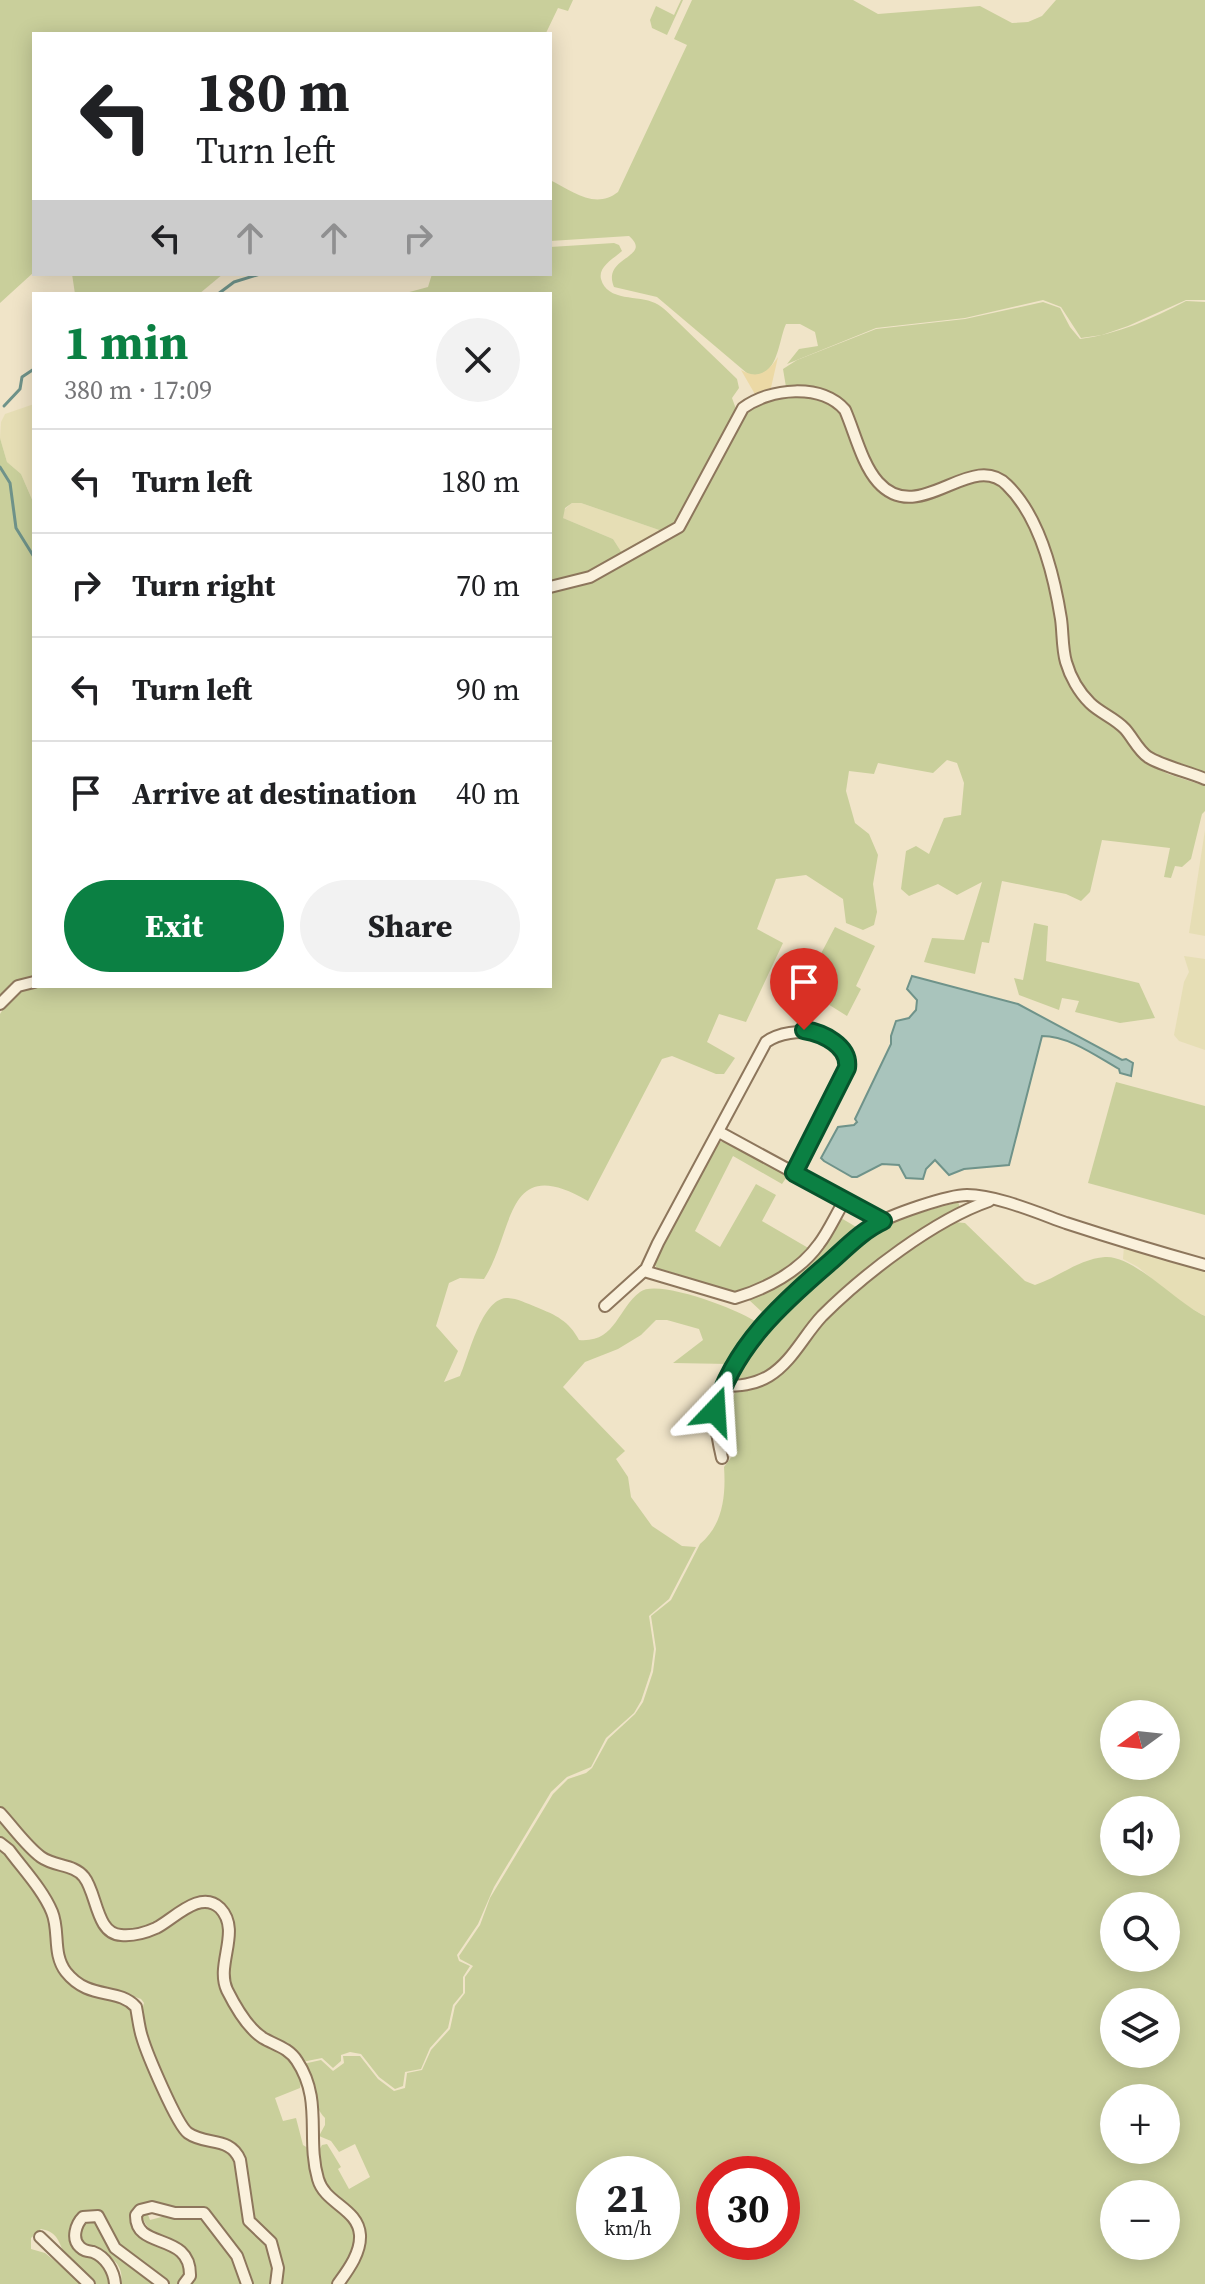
<!DOCTYPE html>
<meta charset="utf-8">
<style>
body{margin:0;font-family:"Source Serif 4",serif;background:#f2f2f2;color:#202124;height:100vh;display:flex;flex-direction:column;font-size:30px;white-space:nowrap}
*{box-sizing:border-box;margin:0}
p{font-size:26px;color:#757577}
.icon{flex:none;width:44px;height:44px;fill:none;stroke:currentColor;stroke-width:2;stroke-linecap:round;stroke-linejoin:round}
.map{position:relative;flex:1;overflow:hidden}
.panel{position:absolute;left:32px;top:292px;width:520px;height:696px;display:flex;flex-direction:column;background:#fff;border-radius:0px;box-shadow:0 4px 20px #0003}
.panel>*{flex:none}
.top-card{position:absolute;left:32px;top:32px;width:520px;height:244px;border-radius:0px;box-shadow:0 4px 20px #0003;background:#fff;color:#202124;overflow:hidden}
.needle{width:52px;rotate:255deg}
.fabs{position:absolute;left:1100px;top:1700px;display:grid;gap:16px}
.fabs a{display:grid;place-items:center;width:80px;height:80px;border-radius:50%;background:#fff;box-shadow:0 4px 20px #0003;font-size:40px}
.speed{position:absolute;left:576px;top:2156px;display:flex;gap:16px;font-size:40px;font-weight:700;text-align:center}
.speed>*{display:grid;place-content:center;width:104px;height:104px;border-radius:50%;background:#fff;box-shadow:0 4px 20px #0003;line-height:1}
.speed small{font-size:20px;font-weight:400}
.speed .limit{border:12px solid #d22;background:#fff;color:#111}
.pin{position:absolute;display:grid;place-items:center;width:68px;height:68px;color:#fff;margin:-82px -34px;border-radius:50% 50% 50% 0;rotate:-45deg;box-shadow:0 0 8px #0007}
.pin .icon{rotate:45deg}
.me{position:absolute;width:88px;margin:-44px;rotate:20deg;stroke-linejoin:round;filter:drop-shadow(0 0 6px #0008)}
.turn{display:flex;align-items:center;gap:28px;height:168px;padding:0 32px;font-size:36px}
.turn .icon{width:104px;height:104px;stroke-width:2.5}
.turn b{display:block;font-size:56px;line-height:68px}
.lanes{display:flex;align-items:center;height:76px;padding:0 32px;background:#0003;justify-content:center;gap:40px;direction:ltr}
.lanes .off{opacity:.35}
.round{display:grid;place-items:center;flex:none;width:84px;height:84px;border-radius:42px;background:#f2f2f2}
.summary{display:flex;align-items:center;justify-content:space-between;height:136px;padding:0 32px}
h1{font-size:48px;font-weight:700;line-height:60px;color:#0b8043}
.primary-button{display:flex;gap:16px;margin-top:auto;padding:16px 32px}
.primary-button a{flex:1;height:92px;border-radius:48px;background:#0b8043;color:#fff;font-size:32px;font-weight:700;line-height:92px;text-align:center}
.primary-button a+a{background:#f2f2f2;color:#202124}
ul{padding:0;list-style:none}
li{display:flex;align-items:center;gap:24px;height:104px;padding:0 32px;border-top:2px solid #e0e0e0}
li div{flex:1}
li b{display:block;font-size:30px}
li em{font-style:normal}
.map>svg:first-child{display:block}
.farmland{fill:#e6deb5}
.green{fill:#c9cf9b;fill-rule:evenodd}
.sand{fill:#ecd9a5}
.water{fill:#a9c4bc;stroke:#6f938a;stroke-width:2}
.lines{fill:none;stroke-linecap:round;stroke-linejoin:round}
.stream{stroke:#6f938a;stroke-width:3}
.minor-casing{stroke:#8d765c;stroke-width:14}
.minor{stroke:#faf1dc;stroke-width:10}
.route-casing{stroke:#07532c;stroke-width:20}
.route{stroke:#0b8043;stroke-width:14}
</style>
<div class="map">
<svg width="1205" height="2284" viewBox="0 0 1205 2284">
<rect width="100%" height="100%" fill="#f0e4c8"/>
<g class="farmland">
<path d="M 34,404 L 34,504 L 21,474 L 7,462 L 0,438 L 1,422 L 5,414 Z"/>
<path d="M 572,503 L 581,503 L 662,531 L 622,553 L 613,539 L 563,518 L 562,512 Z"/>
<path d="M 1205,830 L 1205,936 L 1189,933 Z"/>
<path d="M 1184,956 L 1205,959 L 1205,1050 L 1179,1041 L 1174,1035 L 1184,982 L 1189,972 Z"/>
<path d="M 1124,1246 L 1205,1270 L 1205,1316 L 1180,1302 L 1138,1267 L 1123,1259 Z"/>
</g>
<g class="green">
<path d="M 0,0 L 573,0 L 568,11 L 558,8 L 546,33 L 548,34 L 34,34 L 34,272 L 0,303 Z"/>
<path d="M 681,0 L 683,0 L 667,35 L 652,28 L 650,20 L 656,6 L 674,15 Z"/>
<path d="M 692,0 L 853,0 L 878,14 L 980,6 L 1012,23 L 1028,22 L 1042,16 L 1056,0 L 1205,0 L 1205,300 L 1186,300 L 1128,326 L 1102,335 L 1081,338 L 1061,307 L 1043,300 L 965,318 L 876,328 L 787,364 L 799,349 L 818,346 L 815,332 L 800,324 L 786,324 C 778,341 778,382 748,374 L 657,297 L 614,287 C 601,256 654,258 629,236 L 550,241 L 550,180 C 572,191 595,210 618,192 L 687,45 L 674,39 Z"/>
<path d="M 614,243 L 619,245 L 622,251 C 613,259 598,267 601,279 C 607,302 639,295 655,303 C 664,307 672,317 679,323 C 698,342 718,360 737,379 L 739,388 L 732,398 L 736,409 L 733,421 L 676,524 L 662,531 L 581,503 L 572,503 L 565,508 L 563,518 L 613,539 L 622,553 L 590,573 L 550,583 L 550,294 L 402,294 L 428,287 L 432,274 L 550,274 L 550,247 Z"/>
<path d="M 72,274 L 223,274 L 199,294 L 75,294 Z"/>
<path d="M 1186,301 L 1205,302 L 1205,776 C 1187,768 1166,762 1149,752 C 1141,746 1134,738 1126,731 C 1103,710 1080,692 1071,661 C 1068,647 1069,632 1067,618 C 1062,594 1054,571 1046,548 C 1037,526 1030,501 1013,484 C 970,438 920,525 880,478 C 873,471 870,460 866,451 C 848,406 842,384 786,387 L 783,369 L 797,360 L 876,329 L 965,319 L 1043,302 L 1060,308 L 1070,327 L 1080,339 C 1118,334 1152,319 1186,301 Z"/>
<path d="M 790,395 L 827,399 L 844,415 L 872,482 L 891,498 L 917,501 L 978,478 L 998,481 L 1020,508 L 1041,551 L 1050,580 L 1071,687 L 1085,706 L 1125,735 L 1147,763 L 1168,774 L 1205,786 L 1205,811 L 1202,814 L 1191,859 L 1182,867 L 1175,866 L 1171,878 L 1164,877 L 1170,848 L 1102,840 L 1090,892 L 1081,901 L 1066,894 L 1002,881 L 989,943 L 982,942 L 975,974 L 924,962 L 932,938 L 964,940 L 982,882 L 957,895 L 938,884 L 909,896 L 901,889 L 906,851 L 916,846 L 929,854 L 944,818 L 961,815 L 964,783 L 957,763 L 947,760 L 933,773 L 878,763 L 874,774 L 849,771 L 846,791 L 855,823 L 869,834 L 878,855 L 873,884 L 877,912 L 874,925 L 863,930 L 846,923 L 843,899 L 806,875 L 776,879 L 757,929 L 783,943 L 746,1022 L 719,1014 L 707,1042 L 735,1058 L 724,1074 L 716,1074 L 672,1056 L 662,1059 L 588,1201 C 504,1152 515,1231 484,1279 L 460,1278 L 449,1283 L 436,1326 L 458,1351 L 444,1382 L 460,1376 C 469,1356 481,1300 506,1298 C 516,1298 526,1303 536,1307 C 556,1315 569,1321 579,1340 C 616,1343 617,1309 640,1292 C 657,1278 740,1310 758,1323 L 729,1364 L 673,1363 L 703,1340 L 699,1329 L 667,1320 L 656,1320 L 641,1335 L 618,1349 L 585,1362 L 563,1387 L 625,1451 L 616,1459 L 628,1477 L 631,1497 L 652,1526 L 682,1546 L 696,1547 L 669,1599 L 649,1616 L 654,1649 L 651,1671 L 641,1701 L 634,1713 L 606,1738 L 591,1767 L 567,1777 L 551,1792 L 494,1887 L 478,1924 L 457,1955 L 459,1961 L 470,1966 L 463,1977 L 463,1993 L 453,2005 L 448,2028 L 430,2048 L 421,2069 L 405,2072 L 403,2086 L 395,2089 L 379,2077 L 361,2054 L 350,2052 L 341,2055 L 341,2061 L 333,2068 L 322,2058 L 302,2062 C 273,2042 228,2013 228,1973 C 227,1963 233,1952 231,1942 C 229,1928 222,1914 217,1900 C 184,1889 162,1933 129,1933 C 123,1933 115,1929 110,1927 L 89,1879 L 44,1855 L 0,1808 L 0,1014 L 14,992 L 34,986 L 550,986 L 550,591 L 592,580 L 674,535 L 748,408 L 753,404 Z"/>
<path d="M 0,438 L 7,462 L 21,474 L 34,504 L 34,978 L 20,980 L 0,998 Z"/>
<path d="M 1034,923 L 1048,926 L 1046,961 L 1139,983 L 1155,1018 L 1120,1023 L 1075,1012 L 1079,1001 L 1062,998 L 1059,1010 L 1019,995 L 1014,978 L 1023,980 Z"/>
<path d="M 835,927 L 875,946 L 856,986 L 861,989 L 847,1016 L 823,1001 L 835,976 L 815,965 Z"/>
<path d="M 1116,1082 L 1205,1106 L 1205,1215 L 1088,1183 Z"/>
<path d="M 720,1142 L 726,1142 L 788,1175 L 782,1184 L 733,1156 L 695,1231 L 720,1247 L 756,1184 L 776,1195 L 762,1221 L 810,1249 L 766,1282 L 739,1293 L 657,1268 L 654,1264 L 715,1144 Z"/>
<path d="M 958,1202 L 960,1207 L 892,1255 L 768,1373 L 755,1379 L 736,1378 L 735,1373 C 767,1324 826,1259 877,1230 C 901,1216 931,1210 958,1202 Z"/>
<path d="M 841,1218 L 863,1231 L 770,1308 L 762,1312 L 748,1299 L 803,1267 L 821,1250 Z"/>
<path d="M 954,1222 L 965,1223 L 1025,1281 L 1035,1285 C 1059,1277 1079,1259 1105,1257 C 1134,1255 1175,1302 1205,1316 L 1205,2284 L 342,2284 L 364,2237 C 348,2215 305,2172 322,2145 L 327,2144 L 341,2167 L 338,2169 L 349,2189 L 370,2177 L 355,2144 L 339,2152 L 331,2141 L 319,2136 L 325,2125 L 325,2118 C 311,2104 314,2080 303,2064 L 321,2060 L 333,2071 L 344,2063 L 343,2056 L 360,2056 L 378,2079 L 394,2091 L 405,2088 L 407,2073 L 422,2070 L 431,2050 L 450,2029 L 455,2006 L 465,1993 L 465,1977 L 473,1966 L 460,1959 L 459,1956 L 480,1925 L 490,1898 L 553,1794 L 568,1779 L 586,1773 L 592,1768 L 608,1739 L 635,1714 L 643,1702 L 653,1672 L 656,1649 L 651,1616 L 671,1600 L 700,1544 C 723,1525 726,1495 724,1467 C 746,1441 730,1439 730,1412 C 730,1406 733,1398 735,1392 C 784,1384 793,1353 825,1321 C 854,1293 918,1237 954,1222 ZM 1114,1714 L 1166,1714 L 1166,1766 L 1114,1766 ZM 1114,1810 L 1166,1810 L 1166,1862 L 1114,1862 ZM 1114,1906 L 1166,1906 L 1166,1958 L 1114,1958 ZM 1114,2002 L 1166,2002 L 1166,2054 L 1114,2054 ZM 1114,2098 L 1166,2098 L 1166,2150 L 1114,2150 ZM 594,2174 L 662,2174 L 662,2242 L 594,2242 ZM 714,2174 L 782,2174 L 782,2242 L 714,2242 ZM 1114,2194 L 1166,2194 L 1166,2246 L 1114,2246 Z"/>
<path d="M 0,1821 L 36,1858 L 72,1871 L 86,1887 L 99,1925 L 122,1939 L 203,1906 C 246,1914 207,1964 226,1996 C 232,2004 236,2015 243,2022 C 260,2043 307,2054 300,2088 L 275,2098 L 283,2121 L 296,2118 L 303,2145 L 308,2148 L 312,2175 L 356,2227 L 357,2244 L 334,2284 L 281,2284 C 287,2255 265,2245 254,2221 C 245,2203 248,2172 242,2151 C 229,2138 211,2142 196,2133 C 175,2121 135,2026 144,2003 L 141,1999 C 123,1991 97,1997 81,1983 C 60,1966 65,1949 58,1927 C 53,1911 13,1845 0,1838 Z"/>
<path d="M 0,1848 L 44,1903 L 52,1923 L 53,1954 L 57,1965 L 81,1990 L 104,1999 L 126,2003 L 133,2009 L 142,2046 L 178,2129 L 190,2140 L 219,2147 L 237,2159 L 245,2218 L 271,2250 L 274,2267 L 272,2284 L 249,2284 L 230,2240 L 209,2209 C 198,2208 186,2211 175,2209 C 158,2208 144,2197 131,2212 C 129,2247 159,2238 181,2255 L 187,2271 L 179,2284 L 168,2284 L 116,2247 L 98,2213 L 92,2211 L 77,2217 L 82,2252 C 96,2260 111,2267 110,2284 L 94,2284 C 85,2275 73,2266 66,2256 C 58,2243 59,2232 41,2229 L 31,2238 L 31,2249 L 45,2253 L 83,2284 L 0,2284 Z"/>
<path d="M 147,2212 L 150,2220 L 169,2215 L 203,2216 L 233,2257 L 243,2284 L 189,2284 L 195,2275 C 191,2233 153,2249 142,2216 Z"/>
<path d="M 97,2220 L 105,2236 L 156,2284 L 121,2284 C 126,2256 98,2253 79,2243 L 80,2225 L 83,2221 Z"/>
</g>
<path class="sand" d="M 778,357 L 770,392 L 756,396 L 741,370 C 758,380 768,372 778,357 Z"/>
<path class="water" d="M 912,976 L 1018,1004 L 1122,1060 L 1126,1059 L 1133,1063 L 1131,1076 L 1120,1073 L 1119,1069 C 1096,1056 1069,1036 1042,1036 L 1009,1165 L 964,1169 L 949,1175 L 935,1160 L 926,1169 L 923,1179 L 906,1178 L 899,1165 L 882,1164 L 857,1177 L 852,1177 L 824,1161 L 821,1158 L 838,1127 L 854,1125 L 857,1122 L 855,1119 L 891,1044 L 891,1036 L 896,1021 L 909,1018 L 916,1010 L 917,1000 L 907,989 Z"/>
<g class="lines">
<g class="stream">
<path d="M 218,294 L 234,282 L 260,274"/>
<path d="M 4,406 L 20,389 L 22,377 L 34,369"/>
<path d="M 0,467 L 10,483 L 16,528 L 34,557"/>
</g>
<defs>
<g id="minor">
<path d="M 550,587 L 590,577 L 679,527 L 743,408 C 770,388 821,383 845,410 C 855,433 862,464 878,482 C 919,528 971,449 1007,485 C 1040,517 1054,575 1061,619 C 1063,633 1062,648 1066,662 C 1070,676 1079,692 1090,703 C 1100,713 1115,718 1125,729 C 1133,738 1138,750 1148,757 C 1162,766 1189,772 1205,779"/>
<path d="M 0,1004 L 18,986 L 34,982"/>
<path d="M 719,1132 L 883,1221"/>
<path d="M 644,1271 L 735,1298 C 766,1289 800,1271 819,1244 C 829,1231 836,1214 845,1200"/>
<path d="M 605,1306 L 646,1269 L 658,1243 L 766,1042 C 791,1024 851,1029 847,1068 L 794,1173"/>
<path d="M 722,1386 C 739,1386 754,1385 769,1376 C 792,1362 804,1335 822,1316 C 864,1274 934,1220 989,1201"/>
<path d="M 722,1458 C 716,1432 712,1412 722,1387 C 740,1338 831,1254 875,1225 C 890,1215 948,1195 967,1195 C 996,1195 1038,1213 1066,1223 C 1112,1238 1158,1252 1205,1265"/>
<path d="M 0,1813 C 13,1827 26,1846 41,1857 C 55,1867 74,1864 84,1877 C 97,1893 96,1934 121,1935 C 132,1936 145,1933 156,1928 C 174,1919 200,1889 220,1908 C 242,1931 215,1964 227,1990 C 235,2006 247,2028 263,2038 C 275,2045 289,2048 297,2061 C 323,2100 306,2138 318,2179 C 325,2204 358,2208 360,2235 C 361,2253 348,2270 338,2284"/>
<path d="M 0,1843 L 9,1850 C 23,1869 43,1890 52,1912 C 60,1931 52,1954 66,1972 C 89,2001 118,1987 136,2007 C 138,2017 139,2028 142,2037 C 147,2054 177,2125 188,2133 C 206,2146 230,2136 240,2160 L 249,2221 L 271,2242 L 278,2268 L 276,2284"/>
<path d="M 40,2237 L 89,2284"/>
<path d="M 115,2284 C 114,2271 106,2257 93,2252 C 87,2251 84,2251 80,2247 C 71,2239 76,2224 83,2217 L 98,2216 L 115,2248 L 163,2284"/>
<path d="M 184,2284 L 190,2276 C 191,2231 135,2251 136,2215 L 140,2210 L 152,2207 L 175,2213 L 204,2213 L 237,2256 L 247,2284"/>
</g>
</defs>
<use href="#minor" class="minor-casing"/>
<use href="#minor" class="minor"/>
</g>
<g class="lines">
<defs>
<path id="route" d="M 715,1411 C 733,1347 781,1304 830,1262 C 846,1248 863,1230 883,1221 L 794,1173 L 847,1068 C 850,1046 823,1033 804,1030"/>
</defs>
<use href="#route" class="route-casing"/>
<use href="#route" class="route"/>
</g>
</svg>
<div class="fabs">
<a><svg class="needle" viewBox="-14 -14 28 28"><path d="M0-13l5 13h-10z" fill="#e53935"/><path d="M0 13l5-13h-10z" fill="#757577"/></svg></a>
<a><svg class="icon" aria-label="sound" viewBox="0 0 24 24"><path d="M4 9h4l5-4v14l-5-4H4zM17 9q2 3 0 6"/></svg></a>
<a><svg class="icon" aria-label="search" viewBox="0 0 24 24"><circle cx="10" cy="10" r="6"/><path d="M15 15l6 6"/></svg></a>
<a><svg class="icon" aria-label="layers" viewBox="0 0 24 24"><path d="M12 4l9 5-9 5-9-5zM3 14l9 5 9-5"/></svg></a>
<a>+</a>
<a>−</a>
</div>
<div class="speed"><div>21<small>km/h</small></div><div class="limit">30</div></div>
<div class="pin" style="left:804px;top:1030px;background:#d93025"><svg class="icon" aria-label="arrive" viewBox="0 0 24 24"><path d="M6 21V4h12l-3 4 3 4H6"/></svg></div>
<svg class="me" style="left:715px;top:1411px" viewBox="-20 -20 40 40"><path d="M0-17L14 15 0 8-14 15z" fill="#0b8043" stroke="#fff" stroke-width="4"/></svg>
<div class="top-card">
<div class="turn"><svg class="icon" aria-label="left" viewBox="0 0 24 24"><path d="M17 20v-9H6M10 6l-5 5 5 5"/></svg><div><b>180 m</b>Turn left</div></div>
<div class="lanes"><svg class="icon" aria-label="left" viewBox="0 0 24 24"><path d="M17 20v-9H6M10 6l-5 5 5 5"/></svg><svg class="icon off" aria-label="ahead" viewBox="0 0 24 24"><path d="M12 20V5M6 11l6-6 6 6"/></svg><svg class="icon off" aria-label="ahead" viewBox="0 0 24 24"><path d="M12 20V5M6 11l6-6 6 6"/></svg><svg class="icon off" aria-label="right" viewBox="0 0 24 24"><path d="M7 20v-9h11M14 6l5 5-5 5"/></svg></div>
</div>
<section class="panel">
<div class="summary"><div><h1>1 min</h1><p>380 m · 17:09</p></div><a class="round"><svg class="icon" aria-label="close" viewBox="0 0 24 24"><path d="M6 6l12 12M18 6L6 18"/></svg></a></div>
<ul>
<li><svg class="icon" aria-label="left" viewBox="0 0 24 24"><path d="M17 20v-9H6M10 6l-5 5 5 5"/></svg><div><b>Turn left</b></div><em>180 m</em></li>
<li><svg class="icon" aria-label="right" viewBox="0 0 24 24"><path d="M7 20v-9h11M14 6l5 5-5 5"/></svg><div><b>Turn right</b></div><em>70 m</em></li>
<li><svg class="icon" aria-label="left" viewBox="0 0 24 24"><path d="M17 20v-9H6M10 6l-5 5 5 5"/></svg><div><b>Turn left</b></div><em>90 m</em></li>
<li><svg class="icon" aria-label="arrive" viewBox="0 0 24 24"><path d="M6 21V4h12l-3 4 3 4H6"/></svg><div><b>Arrive at destination</b></div><em>40 m</em></li>
</ul>
<div class="primary-button"><a>Exit</a><a>Share</a></div>
</section>
</div>
